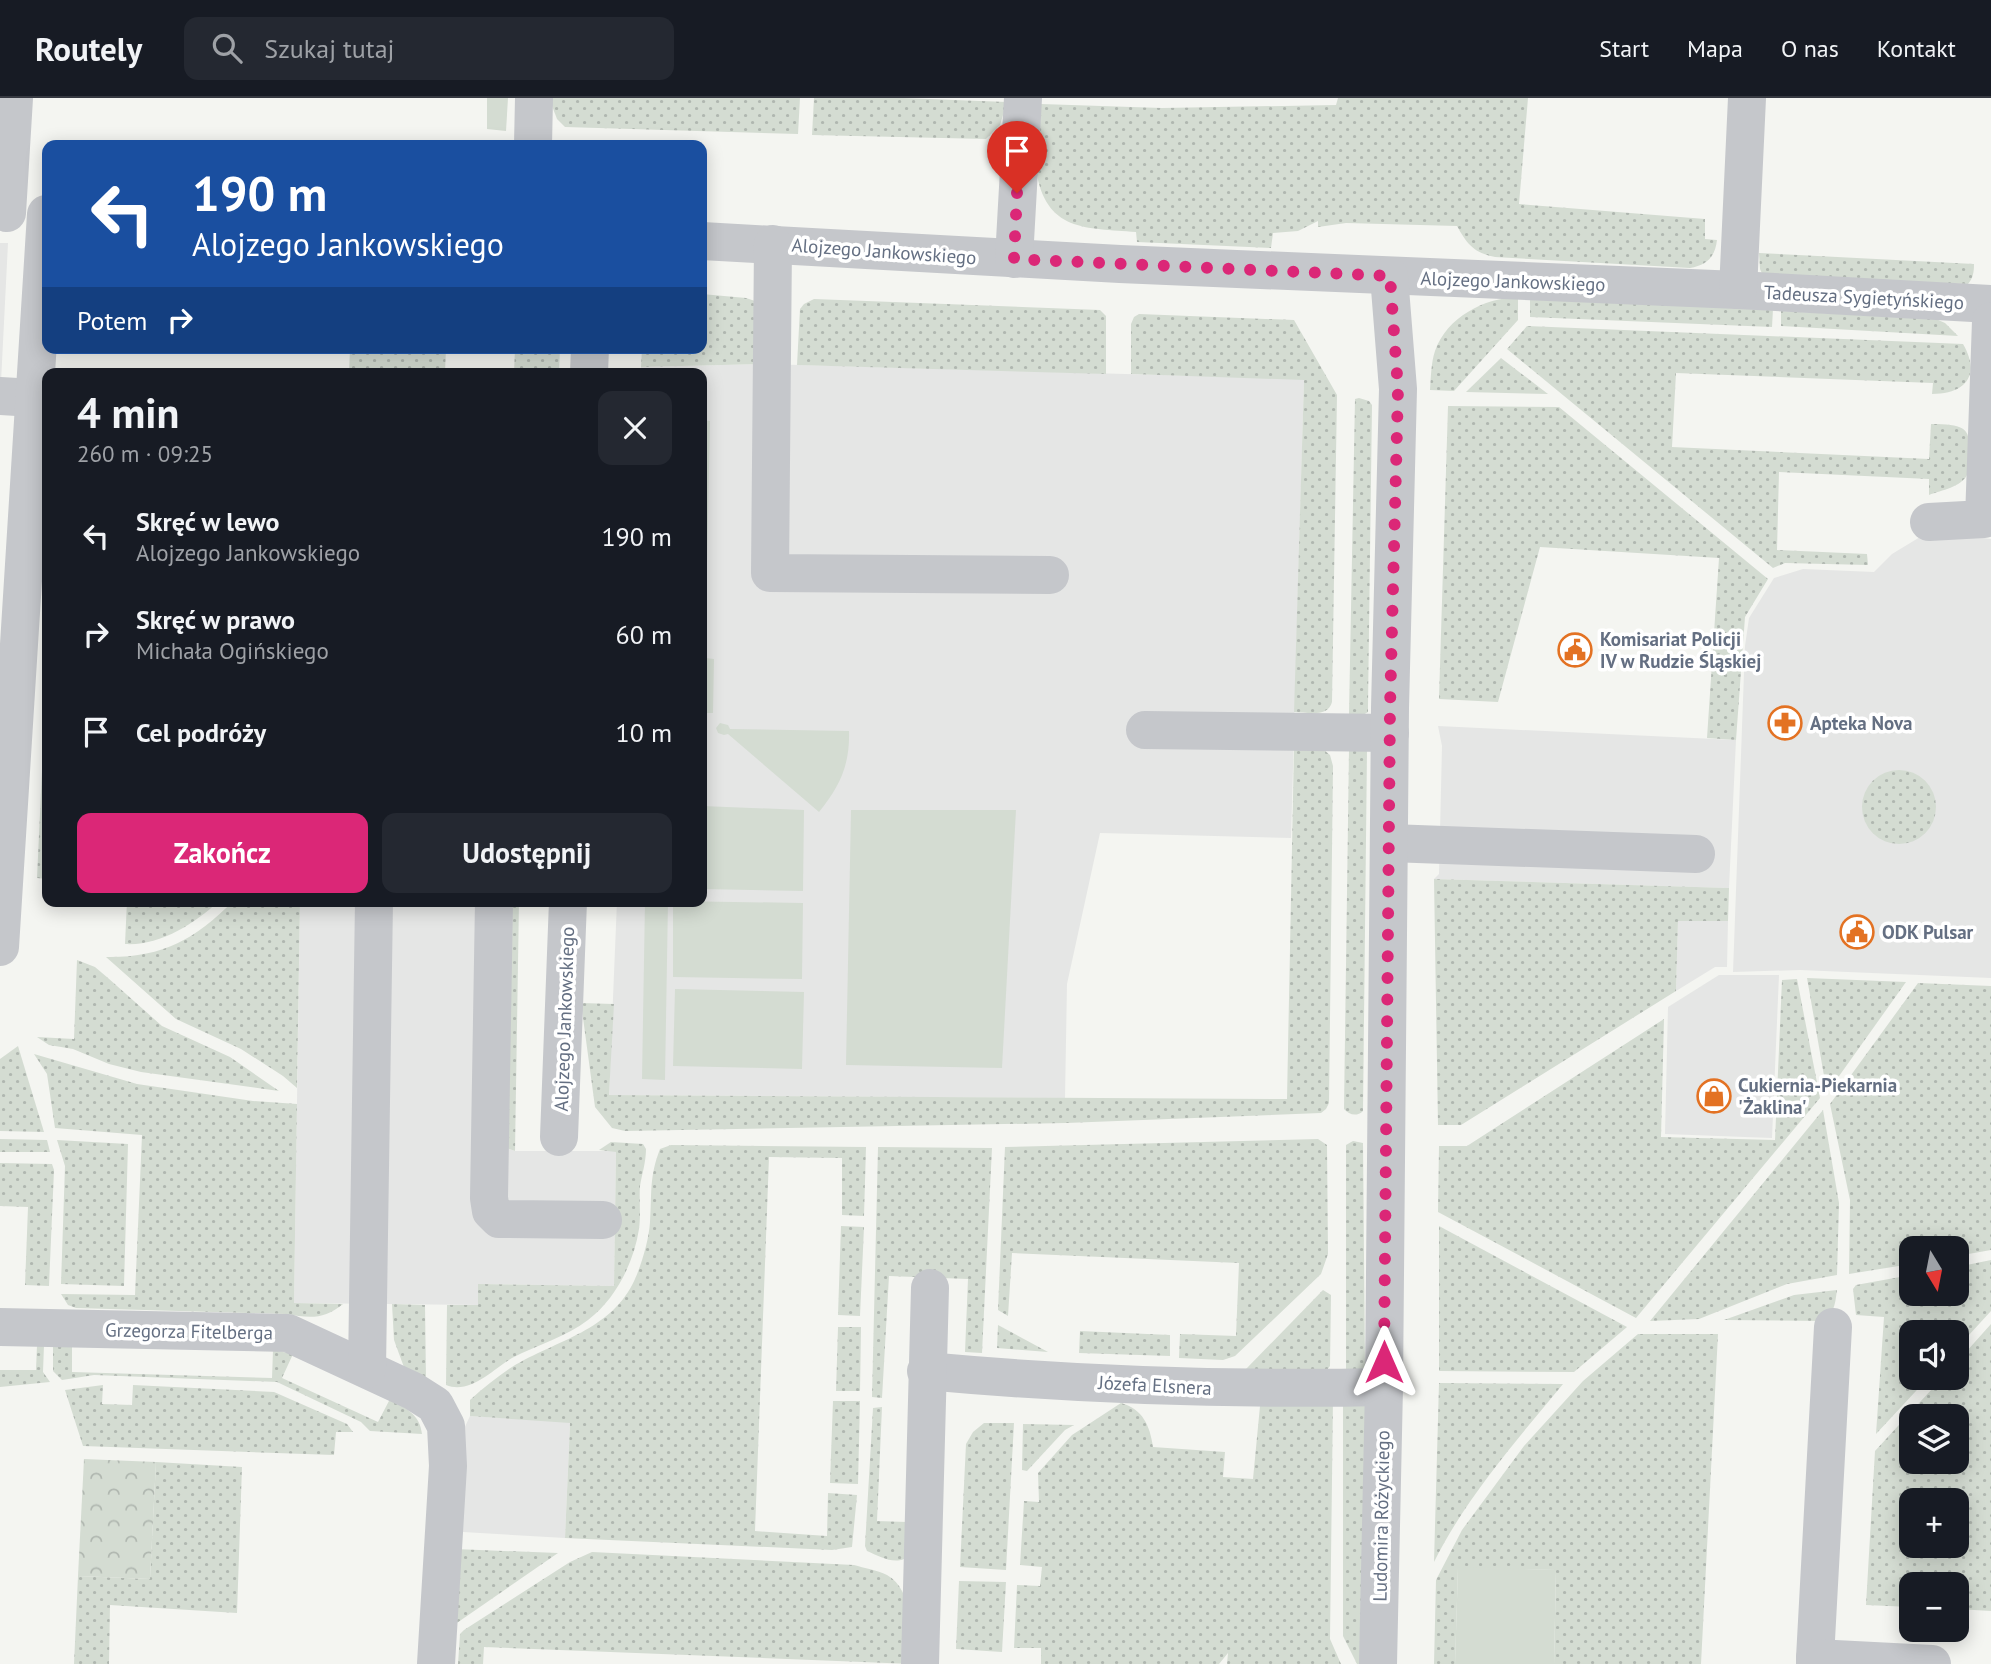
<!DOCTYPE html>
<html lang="pl">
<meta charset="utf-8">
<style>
body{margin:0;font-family:"PT Sans",sans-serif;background:#242831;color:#f1f3f6;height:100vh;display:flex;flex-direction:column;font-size:26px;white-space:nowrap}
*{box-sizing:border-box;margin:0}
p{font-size:23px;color:#9ea1a6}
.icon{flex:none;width:38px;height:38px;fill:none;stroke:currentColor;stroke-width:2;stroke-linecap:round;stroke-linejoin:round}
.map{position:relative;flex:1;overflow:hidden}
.details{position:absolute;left:42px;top:270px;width:665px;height:539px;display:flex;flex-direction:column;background:#171b24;border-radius:14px;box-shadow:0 4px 18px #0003}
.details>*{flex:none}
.top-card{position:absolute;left:42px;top:42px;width:665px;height:214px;border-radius:14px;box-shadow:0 4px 18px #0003;background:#1a4fa0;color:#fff;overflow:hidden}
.needle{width:46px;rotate:170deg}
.fabs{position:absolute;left:1899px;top:1138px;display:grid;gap:14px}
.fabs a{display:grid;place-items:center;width:70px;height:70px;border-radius:14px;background:#171b24;box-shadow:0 4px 18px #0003;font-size:35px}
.pin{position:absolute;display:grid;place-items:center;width:60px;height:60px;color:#fff;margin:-72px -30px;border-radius:50% 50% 50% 0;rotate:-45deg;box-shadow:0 0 7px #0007}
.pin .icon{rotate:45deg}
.me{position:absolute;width:77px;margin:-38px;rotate:0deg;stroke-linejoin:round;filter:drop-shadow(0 0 5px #0008)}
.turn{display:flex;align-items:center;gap:24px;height:147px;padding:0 35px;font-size:32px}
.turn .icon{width:91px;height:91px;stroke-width:2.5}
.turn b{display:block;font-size:49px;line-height:60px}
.then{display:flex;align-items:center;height:66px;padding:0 35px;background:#0003;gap:14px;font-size:26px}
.round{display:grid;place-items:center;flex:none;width:74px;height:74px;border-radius:14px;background:#242831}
.headline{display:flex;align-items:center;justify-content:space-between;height:119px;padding:0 35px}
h1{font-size:42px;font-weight:600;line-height:52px}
.action{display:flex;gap:14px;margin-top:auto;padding:14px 35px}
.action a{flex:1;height:80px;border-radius:14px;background:#db2777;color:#fff;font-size:28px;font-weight:600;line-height:80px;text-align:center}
.action a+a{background:#242831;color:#f1f3f6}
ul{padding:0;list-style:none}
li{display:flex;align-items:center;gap:21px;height:98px;padding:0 35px}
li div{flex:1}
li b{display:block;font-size:26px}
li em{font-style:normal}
header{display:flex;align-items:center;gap:42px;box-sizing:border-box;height:98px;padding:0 35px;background:#171b24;border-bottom:2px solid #363941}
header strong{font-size:33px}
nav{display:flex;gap:38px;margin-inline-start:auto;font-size:24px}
.search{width:490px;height:63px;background:#242831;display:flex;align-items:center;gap:18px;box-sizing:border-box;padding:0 24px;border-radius:14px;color:#9ea1a6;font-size:26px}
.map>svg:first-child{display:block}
.built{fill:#e5e6e5}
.grass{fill:url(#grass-dots);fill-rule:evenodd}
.park{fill:url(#park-crowns)}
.garden{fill:#d4dcd2}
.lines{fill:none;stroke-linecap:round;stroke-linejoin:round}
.minor{stroke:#c5c7cb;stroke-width:38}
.route{stroke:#db2777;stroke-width:12;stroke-dasharray:0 21.6}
.labels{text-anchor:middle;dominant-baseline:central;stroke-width:7;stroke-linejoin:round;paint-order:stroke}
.street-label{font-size:19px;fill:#646f82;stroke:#fff}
.poi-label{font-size:19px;font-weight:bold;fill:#646f82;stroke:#fff;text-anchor:start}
</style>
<header>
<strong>Routely</strong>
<div class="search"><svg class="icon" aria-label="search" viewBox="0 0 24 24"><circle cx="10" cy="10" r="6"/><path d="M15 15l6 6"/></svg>Szukaj tutaj</div>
<nav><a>Start</a><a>Mapa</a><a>O nas</a><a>Kontakt</a></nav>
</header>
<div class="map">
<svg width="1991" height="1566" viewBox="0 0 1991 1566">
<defs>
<pattern id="grass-dots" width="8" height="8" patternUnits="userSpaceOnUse" patternTransform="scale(1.75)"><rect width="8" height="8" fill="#d4dcd2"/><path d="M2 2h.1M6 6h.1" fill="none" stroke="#b0b7b0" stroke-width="1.8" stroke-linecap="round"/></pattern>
<pattern id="park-crowns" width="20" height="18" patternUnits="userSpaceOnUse" patternTransform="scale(1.75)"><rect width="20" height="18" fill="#d4dcd2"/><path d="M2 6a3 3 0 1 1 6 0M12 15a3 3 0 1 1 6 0" fill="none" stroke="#b0b7b0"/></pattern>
</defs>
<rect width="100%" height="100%" fill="#f4f5f1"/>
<g class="built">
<path d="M 0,145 L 8,145 L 0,304 Z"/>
<path d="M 763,266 L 1304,281 L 1291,740 L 1100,735 L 1067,886 L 1065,1000 L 609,997 L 617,803 L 702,803 L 702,275 L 641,275 L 641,269 Z"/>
<path d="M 1925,436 L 1969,438 L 1991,441 L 1991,880 L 1800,872 L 1733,874 L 1745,548 L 1749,520 L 1774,480 L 1803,471 L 1874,474 L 1892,456 Z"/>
<path d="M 1438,628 L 1736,642 L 1729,790 L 1434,781 L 1439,776 L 1440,735 L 1442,648 Z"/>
<path d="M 300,803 L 483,803 L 501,1048 L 515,1053 L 616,1053 L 614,1188 L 479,1186 L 478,1207 L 294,1205 Z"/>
<path d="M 1678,823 L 1728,823 L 1727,869 L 1715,869 L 1676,893 Z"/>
<path d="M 1719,877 L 1779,877 L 1772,1040 L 1665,1036 L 1668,909 Z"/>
<path d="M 470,1318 L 570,1324 L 565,1440 L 463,1434 L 463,1333 Z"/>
</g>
<g class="grass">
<path d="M 549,0 L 800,0 L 798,36 L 565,29 L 557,21 Z"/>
<path d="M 814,0 L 903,0 L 1007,4 L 1000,27 L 986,41 L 812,37 Z"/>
<path d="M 1338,0 L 1528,0 L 1519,106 L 1705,121 L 1705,141 L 1717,142 C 1715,159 1707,167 1690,170 L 1495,159 C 1474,155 1467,146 1457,128 L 1346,125 L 1318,129 L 1318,123 L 1298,133 L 1273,135 L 1271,150 L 1137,144 L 1136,134 C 1086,130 1045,134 1036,71 L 1041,6 L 1162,10 L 1336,7 Z"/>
<path d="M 1759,155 L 1974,166 C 1974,174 1973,180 1968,186 L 1763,178 L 1760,171 Z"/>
<path d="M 702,196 L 746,200 L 758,204 L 763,266 L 641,269 L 642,250 L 702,250 Z"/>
<path d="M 1518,199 L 1518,222 L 1454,293 L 1430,292 C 1431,279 1431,265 1435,253 C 1447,219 1484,200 1518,199 Z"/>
<path d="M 814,201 L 1100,212 L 1106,218 L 1106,276 L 797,267 L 800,211 L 804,206 Z"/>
<path d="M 1530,201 L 1773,211 L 1772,229 L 1530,219 Z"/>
<path d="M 1781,213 L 1936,221 L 1945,225 L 1958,238 L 1781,228 Z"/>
<path d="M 1139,216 L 1294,222 L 1337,297 L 1332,604 C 1328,620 1307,614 1294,614 L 1304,282 L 1131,276 L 1131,226 L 1134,219 Z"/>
<path d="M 1527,228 L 1963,246 C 1981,277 1966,296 1932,296 L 1933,285 L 1676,275 L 1672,349 L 1929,361 L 1931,326 C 1978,326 1969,336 1967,377 C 1961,389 1942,392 1929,397 L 1929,381 L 1779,374 L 1777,452 L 1867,456 L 1868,467 L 1785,465 L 1773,470 L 1507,251 Z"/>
<path d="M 350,250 L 446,250 L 445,275 L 349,275 Z"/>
<path d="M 515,250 L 560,250 L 559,275 L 514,275 Z"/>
<path d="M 1501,260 L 1548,296 L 1466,294 Z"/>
<path d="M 1359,300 L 1369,303 L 1372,307 L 1368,608 L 1368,614 L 1363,617 L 1349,616 L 1355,301 Z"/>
<path d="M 1448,308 L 1559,309 L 1768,481 L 1745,519 L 1736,642 L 1707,640 L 1719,460 L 1540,449 L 1498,604 L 1439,601 Z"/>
<path d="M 1294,649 L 1324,652 L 1330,657 L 1333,668 L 1329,1005 L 1326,1011 L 1321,1015 L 1066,1025 L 625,1033 L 612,1030 L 595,1009 L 581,905 L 614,906 L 609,997 L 1287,1001 Z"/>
<path d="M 1349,652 L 1367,652 L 1363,1013 C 1357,1019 1349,1017 1344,1011 Z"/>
<path d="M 42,672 L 47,672 L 47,781 L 37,780 Z"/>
<circle cx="1899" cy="709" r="37"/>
<path d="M 1434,781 L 1729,790 L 1728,823 L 1678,823 L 1676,893 L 1461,1027 L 1438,1027 Z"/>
<path d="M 127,803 L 219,803 C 194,826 160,848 125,846 Z"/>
<path d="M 233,803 L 300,803 L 297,990 L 283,978 L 241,951 L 176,921 L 106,859 C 161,860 195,842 233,803 Z"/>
<path d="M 505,803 L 519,803 L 515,1053 L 501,1048 Z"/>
<path d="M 77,862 L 95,869 L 108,880 L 162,928 L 230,959 L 279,993 L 141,974 L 109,966 L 73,951 L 49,947 L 37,939 L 74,941 Z"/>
<path d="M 1807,880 L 1906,884 L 1827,995 Z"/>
<path d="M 1797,881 L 1820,1000 L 1636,1220 L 1438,1114 L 1439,1048 L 1467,1048 L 1664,921 L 1661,1039 L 1775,1042 L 1782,882 Z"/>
<path d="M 1918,885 L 1991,888 L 1991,1152 L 1957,1158 L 1956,1150 L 1911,1150 L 1911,1166 L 1849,1176 L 1850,1102 L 1830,1006 Z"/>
<path d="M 18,948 L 44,1034 L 0,1033 L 0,961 Z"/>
<path d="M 34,956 L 137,986 L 253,1003 L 297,1006 L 294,1205 L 343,1206 C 324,1222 309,1220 286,1216 L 76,1210 L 68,1207 L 61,1196 L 135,1197 L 142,1037 L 55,1030 L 47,976 Z"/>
<path d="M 1823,1012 L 1839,1105 L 1837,1177 L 1787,1186 L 1699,1221 L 1650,1223 Z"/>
<path d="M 0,1041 L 47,1042 L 50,1054 L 0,1054 Z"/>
<path d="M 1318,1041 L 1327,1047 L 1328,1156 L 1321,1176 L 1235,1258 L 1223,1262 L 1179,1260 L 1180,1236 L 1236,1238 L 1239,1165 L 1012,1155 L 1008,1218 L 998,1212 L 1005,1049 Z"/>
<path d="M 57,1042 L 128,1046 L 124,1188 L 61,1186 L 65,1068 Z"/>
<path d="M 1353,1043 L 1363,1045 L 1365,1270 L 1346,1274 L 1346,1047 Z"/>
<path d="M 611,1044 L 643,1046 L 646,1051 C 646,1064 642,1076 640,1088 C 639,1102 641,1117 639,1131 C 634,1164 616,1201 588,1222 C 566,1239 537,1247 512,1260 C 493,1271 470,1297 446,1287 L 447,1207 L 478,1207 L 478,1186 L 614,1188 L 616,1054 L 599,1052 Z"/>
<path d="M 671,1047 L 866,1049 L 864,1118 L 842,1117 L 842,1060 L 769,1059 L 755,1433 L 827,1438 L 828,1395 L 857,1397 L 852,1449 L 832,1452 L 565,1440 L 570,1325 L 470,1318 L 470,1302 C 483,1290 497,1279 512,1269 C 556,1242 612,1233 635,1181 C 642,1165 649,1141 650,1124 C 652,1096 649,1079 660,1051 Z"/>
<path d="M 878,1049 L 992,1050 L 982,1255 L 965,1254 L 968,1181 L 889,1178 L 882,1300 L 872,1299 Z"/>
<path d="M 0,1065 L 52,1066 L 54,1072 L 49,1188 L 25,1187 L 28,1109 L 0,1108 Z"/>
<path d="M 841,1128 L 864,1129 L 860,1218 L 838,1217 Z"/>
<path d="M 1439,1128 L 1627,1229 L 1574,1274 L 1439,1273 Z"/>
<path d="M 1991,1162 L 1991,1213 L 1957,1250 L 1956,1234 L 1911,1234 L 1911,1279 L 1929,1279 L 1876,1336 L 1884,1219 L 1856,1217 L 1853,1191 L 1856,1187 L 1911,1177 L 1911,1195 L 1956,1195 L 1957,1169 Z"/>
<path d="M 1323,1192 L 1331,1197 L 1330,1268 L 1327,1272 L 1246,1271 Z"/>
<path d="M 1837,1192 C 1835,1206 1835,1215 1822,1223 L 1724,1222 L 1794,1197 Z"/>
<path d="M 392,1206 L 425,1207 L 426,1281 L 405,1272 L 394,1242 Z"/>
<path d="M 1991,1226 L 1991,1513 L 1957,1511 L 1956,1486 L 1911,1486 L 1911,1509 L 1866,1507 L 1875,1353 L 1943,1279 L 1956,1279 L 1957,1264 ZM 1911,1318 L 1956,1318 L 1956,1363 L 1911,1363 ZM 1911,1402 L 1956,1402 L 1956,1447 L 1911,1447 Z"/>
<path d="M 998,1227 L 1048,1254 L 997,1250 Z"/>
<path d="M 838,1229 L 861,1229 L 860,1293 L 836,1293 Z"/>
<path d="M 1080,1233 L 1170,1237 L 1170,1258 L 1079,1255 Z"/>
<path d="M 1638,1236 L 1718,1236 L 1701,1566 L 1554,1566 L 1556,1472 L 1458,1470 L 1455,1566 L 1434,1566 L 1436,1482 L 1462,1432 L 1524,1348 L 1583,1283 Z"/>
<path d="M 53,1246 L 72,1246 L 72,1274 L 272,1280 L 273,1252 L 293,1256 L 282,1280 L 378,1324 L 390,1301 C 405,1310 420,1316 422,1336 L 370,1333 L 361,1324 L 277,1284 L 94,1277 L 62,1282 L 53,1273 Z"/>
<path d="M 37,1247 L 44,1247 L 43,1274 L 50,1284 L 0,1289 L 0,1272 L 36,1272 Z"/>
<path d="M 1439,1285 L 1563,1286 C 1517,1342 1467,1398 1434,1464 Z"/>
<path d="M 103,1287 L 102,1306 L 132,1307 L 133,1287 L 274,1294 L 347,1326 L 353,1334 L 336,1334 L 334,1357 L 83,1348 L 65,1292 Z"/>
<path d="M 1333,1300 L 1330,1541 L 1341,1566 L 1227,1566 L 1228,1555 L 1219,1566 L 1041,1566 L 1041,1550 L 1014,1550 L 1017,1487 L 1040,1488 L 1042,1469 L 1020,1467 L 1024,1403 L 1039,1404 L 1038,1375 L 1072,1337 L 1121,1305 C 1143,1311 1150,1328 1153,1349 L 1225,1354 L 1223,1379 L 1253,1381 L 1260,1308 Z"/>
<path d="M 1367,1300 L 1360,1566 L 1357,1566 L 1343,1538 L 1343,1301 Z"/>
<path d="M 833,1303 L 860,1303 L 858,1386 L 830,1385 Z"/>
<path d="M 882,1309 L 877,1423 L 907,1424 L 904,1461 C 892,1466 879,1458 867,1453 L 865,1448 L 873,1310 Z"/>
<path d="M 984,1325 L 1014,1325 L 1006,1472 L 960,1469 L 966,1346 L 973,1334 Z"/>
<path d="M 1023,1326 L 1074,1327 L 1065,1332 L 1027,1373 L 1022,1372 Z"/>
<path d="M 156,1364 L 242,1369 L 237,1515 L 110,1507 L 109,1566 L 74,1566 L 78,1478 L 150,1481 Z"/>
<path d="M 455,1451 L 558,1455 L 451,1529 Z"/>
<path d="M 592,1454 L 854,1467 C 864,1470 877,1472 887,1477 C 915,1493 910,1538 912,1566 L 484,1549 L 483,1566 L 458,1566 L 460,1536 L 464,1532 L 570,1464 Z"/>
<path d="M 959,1483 L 1006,1484 L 1002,1554 L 956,1551 Z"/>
</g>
<path class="park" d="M 84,1361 L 156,1364 L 150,1481 L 78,1478 Z"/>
<g class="garden">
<path d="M 487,0 L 508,0 L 506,33 L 487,31 Z"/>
<path d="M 703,322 L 710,323 L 705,560 L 714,561 L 713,615 L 702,615 Z"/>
<path d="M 720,625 L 728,627 L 730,631 L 849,633 C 850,667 840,688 819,714 L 728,636 L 724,637 L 718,635 L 716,630 Z"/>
<path d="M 702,708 L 804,712 L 803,793 L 702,791 Z"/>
<path d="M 851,712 L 1016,712 L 1002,970 L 846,967 Z"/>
<path d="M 645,803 L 668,803 L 665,982 L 642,981 Z"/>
<path d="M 673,803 L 803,805 L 802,881 L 673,879 Z"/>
<path d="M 675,891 L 804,894 L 802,971 L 673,968 Z"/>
<path d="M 1458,1469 L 1556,1472 L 1554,1566 L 1455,1566 Z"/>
</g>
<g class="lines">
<g class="minor">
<path d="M 533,47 L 534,0"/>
<path d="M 7,115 L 14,0"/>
<path d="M 702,143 L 1120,166 L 1738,192 L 1991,206"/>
<path d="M 773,146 L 770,475 L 1050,477"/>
<path d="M 1014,161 L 1023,0"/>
<path d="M 1738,192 L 1747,0"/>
<path d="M 589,275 L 590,250"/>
<path d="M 0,298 L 34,300"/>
<path d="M 1929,424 L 1984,421 L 1991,223"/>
<path d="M 1145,632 L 1390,635"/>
<path d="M 1390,745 L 1696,756"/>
<path d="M 494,803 L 489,1100 L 491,1113 L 499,1121 L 603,1122"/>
<path d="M 0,849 L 46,116"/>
<path d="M 559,1039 L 568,803"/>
<path d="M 0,1229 L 288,1235 L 413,1293 L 435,1307 L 446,1328 L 448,1368 L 436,1566"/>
<path d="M 367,1271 L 374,803"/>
<path d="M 926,1273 C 1078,1287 1231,1292 1384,1289"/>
<path d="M 1815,1560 L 1833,1229"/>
<path d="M 920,1566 L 930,1190"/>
<path d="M 1378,1566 L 1384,1289 L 1390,610 L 1398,291 L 1389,178"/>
<path d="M 1815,1566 L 1815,1560 L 1932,1566"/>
</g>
</g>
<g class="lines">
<path class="route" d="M 1017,95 L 1014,161 L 1390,178 L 1398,291 L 1390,610 L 1384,1264"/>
</g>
<defs>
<symbol id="civic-ring" viewBox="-11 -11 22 22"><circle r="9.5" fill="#fff" stroke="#e37223" stroke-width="1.5"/><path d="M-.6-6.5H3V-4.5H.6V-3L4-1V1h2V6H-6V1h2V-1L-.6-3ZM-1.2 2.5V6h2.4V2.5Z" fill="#e37223"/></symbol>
<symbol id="pharmacy-ring" viewBox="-11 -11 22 22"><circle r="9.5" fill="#fff" stroke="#e37223" stroke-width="1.5"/><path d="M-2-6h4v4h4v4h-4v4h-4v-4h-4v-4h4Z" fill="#e37223"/></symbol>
<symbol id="shop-ring" viewBox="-11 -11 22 22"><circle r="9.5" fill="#fff" stroke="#e37223" stroke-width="1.5"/><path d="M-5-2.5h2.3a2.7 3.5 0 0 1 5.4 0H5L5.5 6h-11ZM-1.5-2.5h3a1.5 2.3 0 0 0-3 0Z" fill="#e37223"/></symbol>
</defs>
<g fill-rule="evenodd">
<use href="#civic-ring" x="1556" y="533" width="38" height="38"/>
<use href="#pharmacy-ring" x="1766" y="606" width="38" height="38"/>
<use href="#civic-ring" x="1838" y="815" width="38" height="38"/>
<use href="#shop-ring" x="1695" y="979" width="38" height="38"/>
</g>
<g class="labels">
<g class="street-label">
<text transform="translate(884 153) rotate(4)">Alojzego Jankowskiego</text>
<text transform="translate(1513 183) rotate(2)">Alojzego Jankowskiego</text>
<text transform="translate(1864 199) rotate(3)">Tadeusza Sygietyńskiego</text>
<text transform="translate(564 921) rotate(-88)">Alojzego Jankowskiego</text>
<text transform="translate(189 1233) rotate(1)">Grzegorza Fitelberga</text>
<text transform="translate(1155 1287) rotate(3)">Józefa Elsnera</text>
<text transform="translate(1381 1418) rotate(-89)">Ludomira Różyckiego</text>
</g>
<g class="poi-label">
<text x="1600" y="541">Komisariat Policji<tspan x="1600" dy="22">IV w Rudzie Śląskiej</tspan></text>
<text x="1810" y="625">Apteka Nova</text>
<text x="1882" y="834">ODK Pulsar</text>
<text x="1738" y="987">Cukiernia-Piekarnia<tspan x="1738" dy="22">'Żaklina'</tspan></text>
</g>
</g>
</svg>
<div class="fabs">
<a><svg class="needle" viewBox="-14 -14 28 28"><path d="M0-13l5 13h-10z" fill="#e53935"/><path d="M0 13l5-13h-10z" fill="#9ea1a6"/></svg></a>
<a><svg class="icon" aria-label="sound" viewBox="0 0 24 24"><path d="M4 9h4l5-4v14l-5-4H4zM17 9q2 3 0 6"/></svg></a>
<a><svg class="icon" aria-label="layers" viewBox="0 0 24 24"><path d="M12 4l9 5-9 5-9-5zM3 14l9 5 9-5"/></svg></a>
<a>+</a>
<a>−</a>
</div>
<div class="pin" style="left:1017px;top:95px;background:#d93025"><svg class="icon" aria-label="arrive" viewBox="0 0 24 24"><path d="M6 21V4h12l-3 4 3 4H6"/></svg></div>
<svg class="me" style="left:1384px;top:1264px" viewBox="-20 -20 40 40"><path d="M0-17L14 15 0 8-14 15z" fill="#db2777" stroke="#fff" stroke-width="4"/></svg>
<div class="top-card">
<div class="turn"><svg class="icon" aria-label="left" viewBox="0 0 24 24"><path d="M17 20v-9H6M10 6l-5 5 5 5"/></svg><div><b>190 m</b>Alojzego Jankowskiego</div></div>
<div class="then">Potem<svg class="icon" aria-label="right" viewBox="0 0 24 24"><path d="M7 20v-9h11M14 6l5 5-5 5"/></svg></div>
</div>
<section class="details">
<div class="headline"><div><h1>4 min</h1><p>260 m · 09:25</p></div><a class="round"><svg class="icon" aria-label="close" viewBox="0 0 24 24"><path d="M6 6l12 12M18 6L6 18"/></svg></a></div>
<ul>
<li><svg class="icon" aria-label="left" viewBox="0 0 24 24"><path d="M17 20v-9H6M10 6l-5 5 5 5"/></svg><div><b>Skręć w lewo</b><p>Alojzego Jankowskiego</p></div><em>190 m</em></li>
<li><svg class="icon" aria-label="right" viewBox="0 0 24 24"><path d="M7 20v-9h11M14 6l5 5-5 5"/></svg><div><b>Skręć w prawo</b><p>Michała Ogińskiego</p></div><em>60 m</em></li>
<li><svg class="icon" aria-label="arrive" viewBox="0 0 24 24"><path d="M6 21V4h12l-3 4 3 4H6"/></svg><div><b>Cel podróży</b></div><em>10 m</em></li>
</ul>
<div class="action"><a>Zakończ</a><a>Udostępnij</a></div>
</section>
</div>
